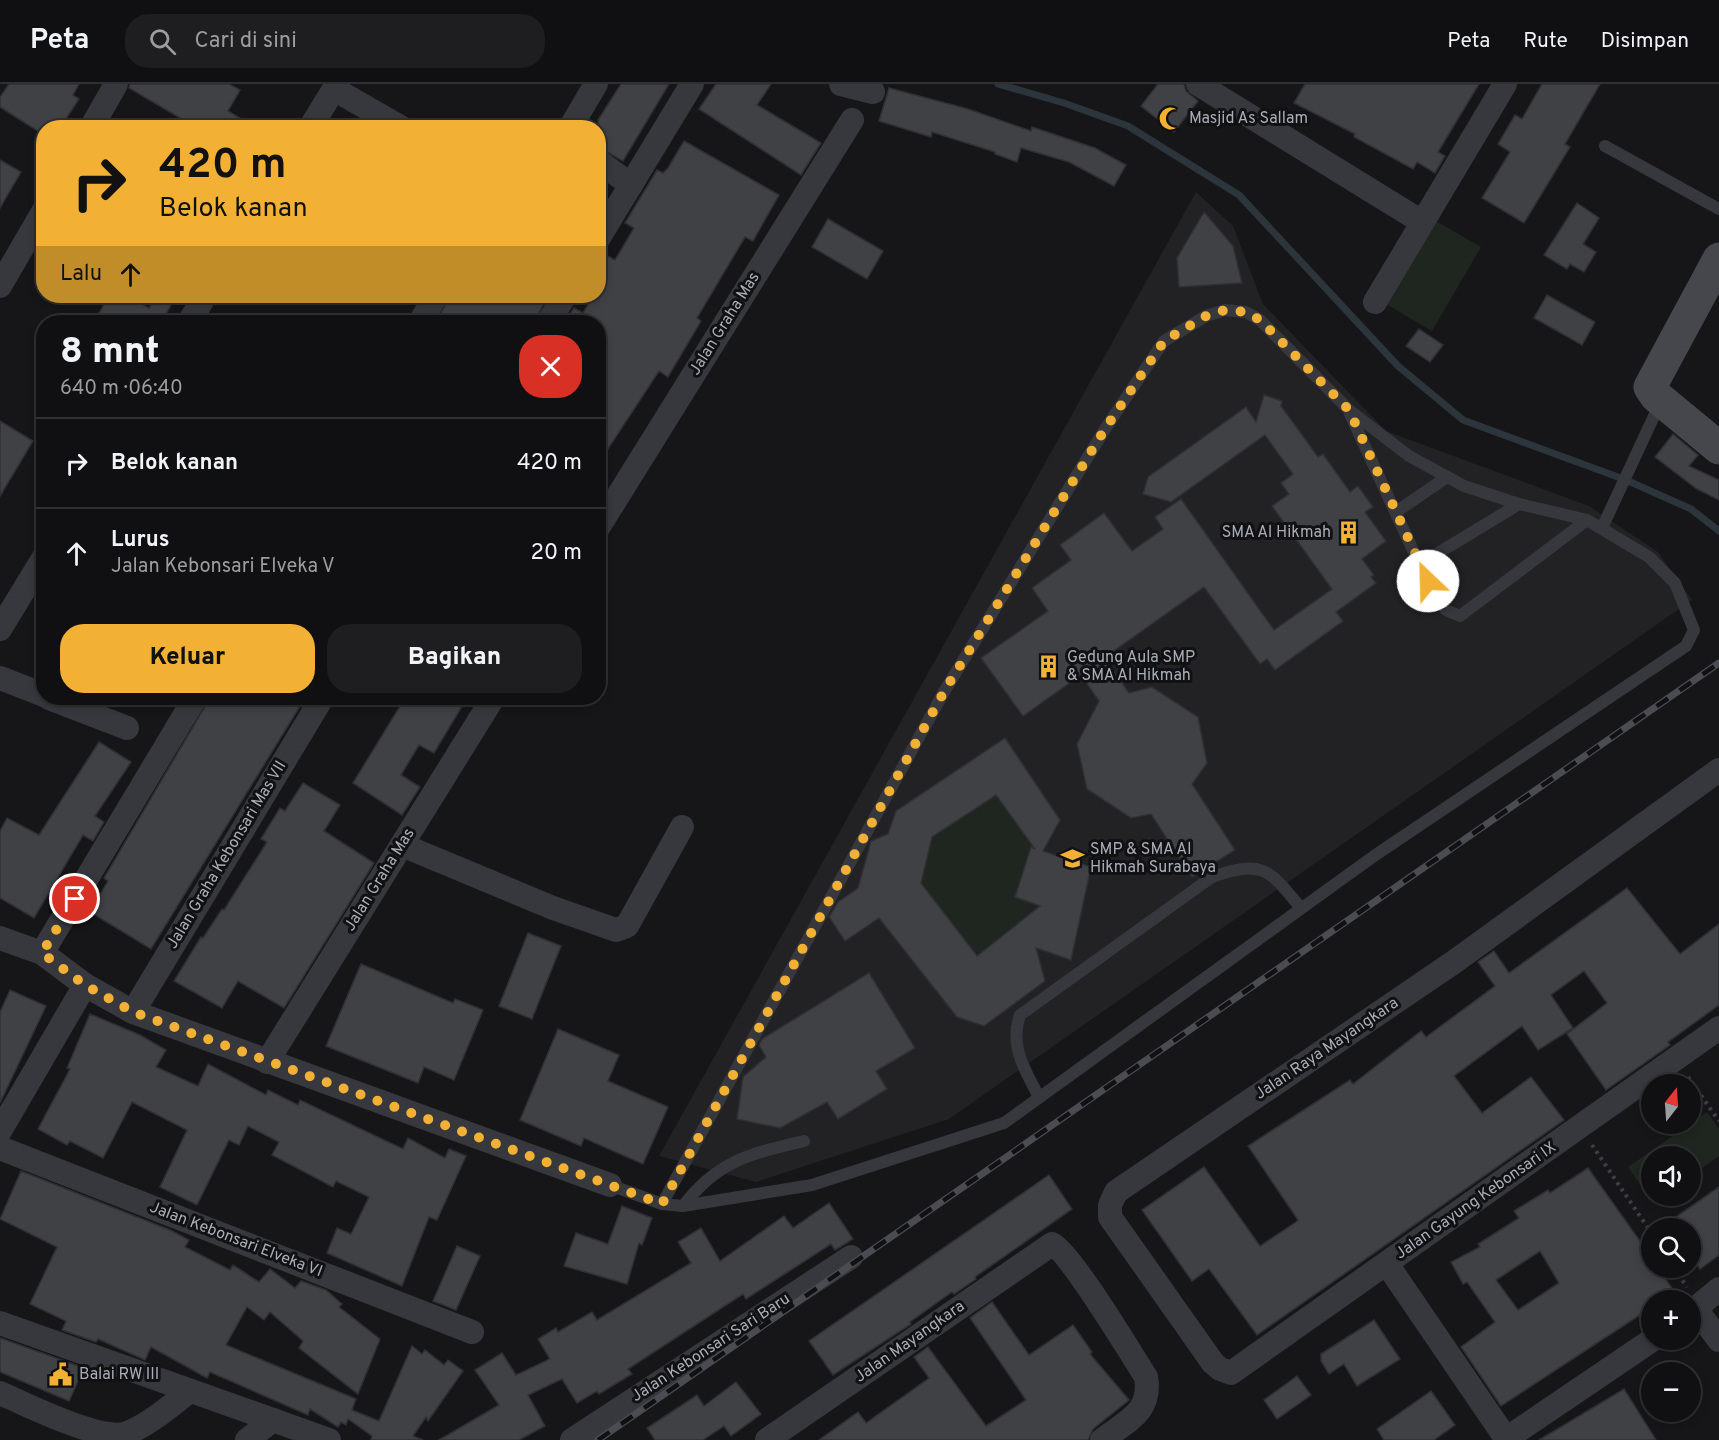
<!DOCTYPE html>
<html lang="id">
<meta charset="utf-8">
<style>
body{margin:0;font-family:Overpass,sans-serif;background:#1e1e20;color:#f1f3f6;height:100vh;display:flex;flex-direction:column;font-size:22px;white-space:nowrap}
*{box-sizing:border-box;margin:0}
p{font-size:20px;color:#9c9d9f}
.icon{flex:none;width:33px;height:33px;fill:none;stroke:currentColor;stroke-width:2;stroke-linecap:round;stroke-linejoin:round}
.map{position:relative;flex:1;overflow:hidden}
.drawer{position:absolute;left:36px;top:231px;width:570px;height:390px;display:flex;flex-direction:column;background:#101012;border-radius:24px;box-shadow:0 3px 9px #0003,0 0 0 2px #303032}
.drawer>*{flex:none}
.hud{position:absolute;left:36px;top:36px;width:570px;height:183px;border-radius:24px;box-shadow:0 3px 9px #0003,0 0 0 2px #303032;background:#f2b134;color:#111;overflow:hidden}
.needle{width:39px;rotate:17deg}
.controls{position:absolute;left:1641px;top:990px;display:grid;gap:12px}
.controls a{display:grid;place-items:center;width:60px;height:60px;border-radius:50%;background:#101012;box-shadow:0 3px 9px #0003,0 0 0 2px #303032;font-size:30px}
.pin{position:absolute;display:grid;place-items:center;width:51px;height:51px;color:#fff;margin:-26px;border:3px solid #fff;border-radius:50%;box-shadow:0 2px 6px #0007}
.me{position:absolute;width:66px;margin:-33px;rotate:336deg;stroke-linejoin:round;filter:drop-shadow(0 0 4px #0008)}
.turn{display:flex;align-items:center;gap:21px;height:126px;padding:0 24px;font-size:27px}
.turn .icon{width:78px;height:78px;stroke-width:2.5}
.turn b{display:block;font-size:42px;line-height:51px}
.then{display:flex;align-items:center;height:57px;padding:0 24px;background:#0003;gap:12px;font-size:22px}
.round{display:grid;place-items:center;flex:none;width:63px;height:63px;border-radius:24px;background:#1e1e20}
.overview{display:flex;align-items:center;justify-content:space-between;height:102px;padding:0 24px}
h1{font-size:36px;font-weight:800;line-height:45px}
.cta{display:flex;gap:12px;margin-top:auto;padding:12px 24px}
.cta a{flex:1;height:69px;border-radius:24px;background:#f2b134;color:#111;font-size:24px;font-weight:800;line-height:69px;text-align:center}
.cta a+a{background:#1e1e20;color:#f1f3f6}
ul{padding:0;list-style:none}
li{display:flex;align-items:center;gap:18px;height:90px;padding:0 24px;border-top:2px solid #303032}
li div{flex:1}
li b{display:block;font-size:22px}
li em{font-style:normal}
header{display:flex;align-items:center;gap:36px;box-sizing:border-box;height:84px;padding:0 30px;background:#101012;border-bottom:2px solid #303032}
header strong{font-size:28px}
nav{display:flex;gap:33px;margin-inline-start:auto;font-size:21px}
.search{width:420px;height:54px;background:#1e1e20;display:flex;align-items:center;gap:15px;box-sizing:border-box;padding:0 21px;border-radius:24px;color:#9c9d9f;font-size:22px}
.map>svg:first-child{display:block}
.built{fill:#222225}
.green{fill:#1e261f}
.lines{fill:none;stroke-linecap:round;stroke-linejoin:round}
.stream{stroke:#2c353c;stroke-width:7}
.building{fill:#404145;stroke:#303034;stroke-width:1.5;fill-rule:evenodd}
.path{stroke:#3d3f44;stroke-width:4;stroke-dasharray:3 4.5;stroke-linecap:butt}
.lane{stroke:#37383d;stroke-width:12}
.street{stroke:#37383d;stroke-width:24}
.secondary{stroke:#45474d;stroke-width:33}
.rail-casing{stroke:#4a4c52;stroke-width:7}
.rail{stroke:#111113;stroke-width:4.5;stroke-dasharray:14;stroke-linecap:butt}
.route{stroke:#f2b134;stroke-width:10;stroke-dasharray:0 18}
.labels{text-anchor:middle;dominant-baseline:central;stroke-width:6;stroke-linejoin:round;paint-order:stroke}
.poi-label{font-size:16px;fill:#a8adb8;stroke:#111113;text-anchor:start}
.street-label{font-size:16px;fill:#a8adb8;stroke:#111113}
</style>
<header>
<strong>Peta</strong>
<div class="search"><svg class="icon" aria-label="search" viewBox="0 0 24 24"><circle cx="10" cy="10" r="6"/><path d="M15 15l6 6"/></svg>Cari di sini</div>
<nav><a>Peta</a><a>Rute</a><a>Disimpan</a></nav>
</header>
<div class="map">
<svg width="1719" height="1356" viewBox="0 0 1719 1356">
<rect width="100%" height="100%" fill="#161618"/>
<path class="built" d="M 1196,108 L 1233,142 L 1263,220 L 1386,347 L 1589,422 L 1658,468 L 1692,516 L 949,1035 L 756,1098 L 659,1072 Z"/>
<g class="green">
<path d="M 1436,137 L 1481,163 L 1432,247 L 1386,220 Z"/>
<path d="M 996,711 L 1039,770 L 1025,834 L 980,870 L 972,866 L 921,799 L 932,753 Z"/>
<path d="M 1707,1028 L 1719,1045 L 1719,1072 L 1691,1092 L 1690,1072 L 1652,1072 L 1652,1112 L 1662,1112 L 1652,1118 L 1628,1083 Z"/>
</g>
<g class="lines">
<path class="stream" d="M 998,0 L 1064,19 L 1128,42 L 1239,111 L 1398,282 L 1463,336 L 1626,396 L 1691,425 L 1719,447"/>
</g>
<g class="building">
<path d="M 9,0 L 79,0 L 73,11 L 79,15 L 60,44 L 44,44 L 44,51 L 0,23 L 0,13 Z"/>
<path d="M 130,0 L 229,0 L 240,6 L 228,27 L 256,44 L 197,44 L 129,4 Z"/>
<path d="M 621,0 L 669,0 L 623,77 L 598,63 L 598,36 Z"/>
<path d="M 716,0 L 771,0 L 757,21 L 821,59 L 801,91 L 699,25 Z"/>
<path d="M 1158,0 L 1184,0 L 1186,7 L 1198,17 L 1174,48 L 1141,22 Z"/>
<path d="M 1305,0 L 1479,0 L 1438,68 L 1445,72 L 1435,89 L 1417,78 L 1413,85 L 1354,53 L 1355,50 L 1294,19 Z"/>
<path d="M 1542,0 L 1600,0 L 1565,60 L 1570,63 L 1524,139 L 1482,114 L 1510,68 L 1498,60 L 1515,31 L 1522,35 Z"/>
<path d="M 889,4 L 968,25 L 1031,47 L 1032,43 L 1095,64 L 1126,81 L 1114,102 L 1069,78 L 1021,64 L 1017,78 L 995,70 L 995,68 L 932,48 L 931,53 L 879,37 Z"/>
<path d="M 684,57 L 779,111 L 753,157 L 745,153 L 697,234 L 701,237 L 668,293 L 659,287 L 598,380 L 598,238 L 565,238 L 574,224 L 583,229 L 593,212 L 598,212 L 598,183 L 606,171 L 615,176 L 634,144 L 625,139 L 657,86 L 663,89 L 668,84 Z"/>
<path d="M 0,76 L 21,88 L 0,124 Z"/>
<path d="M 1577,119 L 1599,134 L 1583,160 L 1596,168 L 1584,188 L 1570,180 L 1567,185 L 1544,171 Z"/>
<path d="M 1204,128 L 1233,162 L 1242,199 L 1179,203 L 1177,174 Z"/>
<path d="M 828,135 L 883,167 L 867,195 L 812,163 Z"/>
<path d="M 1547,211 L 1595,238 L 1582,261 L 1534,234 Z"/>
<path d="M 109,212 L 127,212 L 149,224 L 156,212 L 176,212 L 165,232 L 175,238 L 94,238 Z"/>
<path d="M 450,212 L 548,212 L 534,238 L 436,238 Z"/>
<path d="M 1419,245 L 1443,261 L 1430,278 L 1406,262 Z"/>
<path d="M 1264,311 L 1282,317 L 1281,322 L 1318,373 L 1323,370 L 1350,408 L 1358,402 L 1373,423 L 1365,428 L 1386,457 L 1362,475 L 1374,491 L 1371,493 L 1376,499 L 1336,528 L 1343,537 L 1275,586 L 1267,575 L 1260,580 L 1204,503 L 1104,574 L 1129,609 L 1152,603 L 1198,633 L 1207,679 L 1192,700 L 1235,766 L 1192,793 L 1151,730 L 1131,734 L 1087,705 L 1077,660 L 1099,617 L 1081,591 L 1023,632 L 981,574 L 1048,527 L 1032,504 L 1071,476 L 1060,461 L 1104,429 L 1132,467 L 1163,445 L 1155,433 L 1181,415 L 1274,546 L 1332,505 L 1272,422 L 1289,410 L 1281,399 L 1293,390 L 1265,351 L 1171,418 L 1143,410 L 1148,393 L 1246,323 L 1256,338 Z"/>
<path d="M 0,337 L 33,357 L 0,412 Z"/>
<path d="M 1673,350 L 1698,371 L 1689,382 L 1719,396 L 1719,416 L 1697,405 L 1655,373 Z"/>
<path d="M 210,614 L 305,614 L 151,865 L 90,828 L 108,797 L 104,794 Z"/>
<path d="M 405,614 L 467,614 L 434,669 L 419,661 L 401,691 L 420,703 L 402,731 L 353,699 Z"/>
<path d="M 1005,654 L 1060,736 L 1043,767 L 1091,783 L 1071,876 L 1036,864 L 1045,897 L 984,942 L 957,933 L 879,834 L 845,857 L 829,833 L 838,818 L 858,804 L 871,757 L 888,750 L 896,727 ZM 996,711 L 1035,765 L 1031,763 L 1015,813 L 1040,822 L 977,872 L 921,799 L 932,753 Z"/>
<path d="M 99,658 L 131,678 L 95,732 L 104,738 L 93,757 L 83,751 L 34,834 L 0,814 L 0,747 L 7,734 L 39,751 Z"/>
<path d="M 303,699 L 340,721 L 324,747 L 374,779 L 284,924 L 238,897 L 222,924 L 174,897 L 201,853 L 203,854 L 222,825 L 224,826 L 267,758 L 261,755 L 280,724 L 285,727 Z"/>
<path d="M 1627,804 L 1680,870 L 1719,840 L 1719,921 L 1668,958 L 1670,961 L 1606,1006 L 1567,950 L 1607,919 L 1584,887 L 1551,911 L 1573,944 L 1538,966 L 1522,942 L 1454,992 L 1482,1029 L 1531,993 L 1564,1036 L 1257,1251 L 1209,1185 L 1192,1197 L 1142,1126 L 1204,1083 L 1260,1162 L 1296,1138 L 1298,1136 L 1248,1062 L 1350,996 L 1353,1000 L 1421,947 L 1426,953 L 1495,902 L 1478,878 L 1494,867 L 1509,889 Z"/>
<path d="M 528,849 L 561,862 L 532,935 L 499,922 Z"/>
<path d="M 361,880 L 453,919 L 455,915 L 483,926 L 454,996 L 424,983 L 418,999 L 326,962 Z"/>
<path d="M 869,889 L 915,964 L 876,987 L 887,1005 L 838,1035 L 827,1018 L 780,1044 L 737,1035 L 743,993 L 766,973 L 759,961 L 762,955 Z"/>
<path d="M 10,906 L 46,922 L 0,1019 L 0,928 Z"/>
<path d="M 90,930 L 140,951 L 166,966 L 156,983 L 198,1002 L 208,980 L 266,1011 L 268,1006 L 298,1021 L 300,1016 L 403,1065 L 408,1054 L 445,1074 L 449,1065 L 466,1072 L 437,1136 L 429,1133 L 402,1202 L 327,1169 L 337,1144 L 351,1150 L 369,1113 L 336,1097 L 333,1103 L 272,1071 L 279,1058 L 248,1042 L 239,1061 L 229,1056 L 197,1121 L 160,1103 L 187,1046 L 132,1018 L 103,1074 L 70,1057 L 67,1061 L 38,1045 L 70,985 L 67,984 Z"/>
<path d="M 558,945 L 619,971 L 608,997 L 668,1023 L 643,1080 L 584,1054 L 581,1062 L 520,1036 Z"/>
<path d="M 1588,1084 L 1652,1174 L 1652,1184 L 1658,1184 L 1674,1207 L 1661,1216 L 1652,1216 L 1652,1223 L 1501,1322 L 1461,1263 L 1495,1238 L 1467,1198 L 1463,1200 L 1451,1178 L 1480,1163 L 1478,1160 L 1519,1134 L 1514,1127 L 1548,1106 L 1550,1109 ZM 1540,1167 L 1559,1199 L 1518,1226 L 1496,1196 Z"/>
<path d="M 21,1087 L 170,1146 L 189,1156 L 185,1163 L 230,1186 L 233,1181 L 259,1198 L 270,1185 L 295,1204 L 301,1197 L 326,1206 L 342,1220 L 339,1223 L 380,1255 L 358,1310 L 299,1264 L 303,1257 L 270,1228 L 264,1236 L 247,1223 L 226,1261 L 356,1315 L 352,1326 L 379,1337 L 412,1262 L 422,1270 L 425,1266 L 444,1281 L 448,1276 L 463,1287 L 428,1337 L 426,1333 L 413,1352 L 423,1356 L 371,1356 L 372,1352 L 348,1335 L 346,1341 L 341,1338 L 338,1343 L 310,1325 L 308,1331 L 210,1288 L 207,1294 L 151,1263 L 145,1276 L 98,1255 L 96,1258 L 62,1246 L 66,1237 L 30,1220 L 57,1163 L 0,1135 Z"/>
<path d="M 1049,1091 L 1072,1125 L 975,1193 L 976,1195 L 954,1210 L 952,1208 L 910,1238 L 911,1240 L 833,1291 L 809,1257 Z"/>
<path d="M 1719,1103 L 1719,1171 L 1700,1185 L 1690,1171 L 1690,1144 L 1660,1144 Z"/>
<path d="M 829,1119 L 853,1155 L 835,1166 L 831,1160 L 746,1215 L 743,1210 L 628,1285 L 632,1290 L 599,1310 L 597,1307 L 577,1319 L 562,1295 L 528,1311 L 545,1342 L 519,1356 L 439,1356 L 499,1321 L 475,1286 L 502,1269 L 516,1291 L 550,1275 L 538,1255 L 556,1244 L 558,1248 L 592,1228 L 597,1236 L 691,1179 L 678,1158 L 701,1144 L 720,1177 L 784,1132 L 793,1144 Z"/>
<path d="M 622,1122 L 652,1134 L 642,1161 L 639,1159 L 627,1200 L 564,1182 L 576,1149 L 608,1160 Z"/>
<path d="M 457,1162 L 480,1172 L 456,1226 L 433,1217 Z"/>
<path d="M 992,1218 L 1029,1271 L 1073,1241 L 1092,1268 L 1090,1270 L 1129,1316 L 1093,1345 L 1088,1356 L 819,1356 L 858,1328 L 866,1339 L 929,1294 L 914,1273 L 928,1263 L 986,1342 L 1026,1316 L 970,1234 Z"/>
<path d="M 1374,1236 L 1400,1275 L 1357,1302 L 1344,1280 L 1329,1290 L 1321,1277 L 1321,1270 Z"/>
<path d="M 0,1254 L 84,1284 L 69,1317 L 0,1288 Z"/>
<path d="M 1297,1292 L 1311,1311 L 1277,1335 L 1264,1316 Z"/>
<path d="M 736,1298 L 761,1330 L 731,1352 L 724,1342 L 703,1356 L 655,1356 L 647,1344 L 697,1311 L 704,1322 Z"/>
<path d="M 1624,1305 L 1656,1356 L 1539,1356 Z"/>
<path d="M 1431,1307 L 1455,1341 L 1434,1356 L 1384,1356 L 1377,1345 Z"/>
</g>
<g class="lines">
<g class="path">
<path d="M 1688,993 L 1719,1037"/>
<path d="M 1592,1061 L 1652,1150"/>
<path d="M 1674,1184 L 1687,1203"/>
</g>
<g class="lane">
<path d="M 1605,62 L 1719,125"/>
<path d="M 1350,330 L 1435,514 L 1446,526 L 1460,532 L 1587,436"/>
<path d="M 1396,428 L 1447,393"/>
<path d="M 1602,444 L 1661,317"/>
<path d="M 1420,480 L 1519,420"/>
<path d="M 1039,1013 C 1025,986 1009,962 1020,931 L 1212,793 C 1264,775 1269,786 1301,824"/>
<path d="M 610,1101 L 662,1120 L 683,1122 L 812,1101 L 1004,1039 L 1374,772 L 1686,562 L 1694,546 L 1675,499 L 1649,473 L 1587,436 L 1519,420 L 1464,402 L 1409,372 L 1349,326 L 1260,236 L 1246,228 L 1225,226 L 1206,232 L 1164,257 L 1105,345 L 945,606 L 662,1120"/>
<path d="M 683,1122 C 718,1076 750,1070 804,1057"/>
</g>
<g class="street">
<path d="M 841,0 L 873,8"/>
<path d="M 1198,0 L 1422,138"/>
<path d="M 334,5 L 402,44"/>
<path d="M 91,44 L 116,0"/>
<path d="M 310,44 L 337,0"/>
<path d="M 570,44 L 596,0"/>
<path d="M 598,77 L 631,101"/>
<path d="M 598,155 L 692,0"/>
<path d="M 0,202 L 44,126"/>
<path d="M 1375,218 L 1505,0"/>
<path d="M 189,238 L 205,212"/>
<path d="M 420,238 L 436,212"/>
<path d="M 548,238 L 565,212"/>
<path d="M 598,444 L 852,36"/>
<path d="M 0,545 L 44,473"/>
<path d="M 0,594 L 44,611"/>
<path d="M 49,614 L 127,644"/>
<path d="M 1719,686 L 1454,878 L 1116,1108 L 1110,1121 L 1110,1133 L 1213,1279 L 1220,1285 L 1231,1289 L 1719,944"/>
<path d="M 402,761 L 553,824 L 616,846 L 627,842 L 682,743"/>
<path d="M 0,854 L 42,869 L 85,901 L 133,928 L 610,1101"/>
<path d="M 42,869 L 195,614"/>
<path d="M 133,928 L 322,614"/>
<path d="M 267,978 L 493,614"/>
<path d="M 0,1047 L 85,901"/>
<path d="M 0,1064 L 472,1248"/>
<path d="M 1387,1180 L 1507,1356"/>
<path d="M 1696,1225 L 1719,1256"/>
<path d="M 1690,1229 L 1719,1205"/>
<path d="M 0,1239 L 329,1356"/>
<path d="M 0,1309 C 27,1321 97,1356 125,1350 C 149,1341 170,1322 190,1307"/>
<path d="M 1506,1355 L 1652,1256"/>
<path d="M 247,1356 L 273,1336"/>
<path d="M 572,1356 L 851,1173"/>
<path d="M 767,1356 L 1052,1160 C 1071,1169 1131,1270 1146,1293 C 1152,1328 1127,1337 1102,1356"/>
</g>
<path class="secondary" d="M 1719,175 L 1650,303 L 1656,312 L 1719,364"/>
<defs>
<path id="rail" d="M 598,1356 L 1719,579"/>
</defs>
<use href="#rail" class="rail-casing"/>
<use href="#rail" class="rail"/>
</g>
<g class="lines">
<path class="route" d="M 75,815 L 42,869 L 85,901 L 133,928 L 662,1120 L 945,606 L 1105,345 L 1164,257 L 1206,232 L 1225,226 L 1246,228 L 1260,236 L 1349,326 L 1428,497"/>
</g>
<defs>
<symbol id="mosque-bare" viewBox="-9 -9 18 18"><path d="M3.5-4.9A6 6 0 1 0 3.5 4.9A5 5 0 1 1 3.5-4.9Z" fill="#f2b134" stroke="#111113" stroke-width="2.5" paint-order="stroke"/></symbol>
<symbol id="building-bare" viewBox="-9 -9 18 18"><path d="M-4-6H4V6H1V3H-1V6H-4ZM-2.5-4.3h1.7v1.8h-1.7ZM.8-4.3h1.7v1.8H.8ZM-2.5-1h1.7V.8h-1.7ZM.8-1h1.7V.8H.8Z" fill="#f2b134" stroke="#111113" stroke-width="2.5" paint-order="stroke"/></symbol>
<symbol id="school-bare" viewBox="-9 -9 18 18"><path d="M0-5L7-2L0 1L-7-2ZM-4 1L0 2.5L4 1V4Q0 6-4 4Z" fill="#f2b134" stroke="#111113" stroke-width="2.5" paint-order="stroke"/></symbol>
<symbol id="civic-bare" viewBox="-9 -9 18 18"><path d="M-.6-6.5H3V-4.5H.6V-3L4-1V1h2V6H-6V1h2V-1L-.6-3ZM-1.2 2.5V6h2.4V2.5Z" fill="#f2b134" stroke="#111113" stroke-width="2.5" paint-order="stroke"/></symbol>
</defs>
<g fill-rule="evenodd">
<use href="#mosque-bare" x="1154" y="18" width="33" height="33"/>
<use href="#building-bare" x="1332" y="432" width="33" height="33"/>
<use href="#building-bare" x="1032" y="566" width="33" height="33"/>
<use href="#school-bare" x="1056" y="758" width="33" height="33"/>
<use href="#civic-bare" x="44" y="1274" width="33" height="33"/>
</g>
<g class="labels">
<g class="poi-label">
<text x="1189" y="35">Masjid As Sallam</text>
<text x="1331" y="449" text-anchor="end">SMA Al Hikmah</text>
<text x="1067" y="574">Gedung Aula SMP<tspan x="1067" dy="18">&amp; SMA Al Hikmah</tspan></text>
<text x="1090" y="766">SMP &amp; SMA Al<tspan x="1090" dy="18">Hikmah Surabaya</tspan></text>
<text x="79" y="1291">Balai RW III</text>
</g>
<g class="street-label">
<text transform="translate(725 240) rotate(-58)">Jalan Graha Mas</text>
<text transform="translate(227 771) rotate(-59)">Jalan Graha Kebonsari Mas VII</text>
<text transform="translate(380 796) rotate(-58)">Jalan Graha Mas</text>
<text transform="translate(1327 965) rotate(-34)">Jalan Raya Mayangkara</text>
<text transform="translate(1476 1117) rotate(-35)">Jalan Gayung Kebonsari IX</text>
<text transform="translate(236 1156) rotate(21)">Jalan Kebonsari Elveka VI</text>
<text transform="translate(910 1258) rotate(-35)">Jalan Mayangkara</text>
<text transform="translate(711 1264) rotate(-33)">Jalan Kebonsari Sari Baru</text>
</g>
</g>
</svg>
<div class="controls">
<a><svg class="needle" viewBox="-14 -14 28 28"><path d="M0-13l5 13h-10z" fill="#e53935"/><path d="M0 13l5-13h-10z" fill="#9c9d9f"/></svg></a>
<a><svg class="icon" aria-label="sound" viewBox="0 0 24 24"><path d="M4 9h4l5-4v14l-5-4H4zM17 9q2 3 0 6"/></svg></a>
<a><svg class="icon" aria-label="search" viewBox="0 0 24 24"><circle cx="10" cy="10" r="6"/><path d="M15 15l6 6"/></svg></a>
<a>+</a>
<a>−</a>
</div>
<div class="pin" style="left:75px;top:815px;background:#d93025"><svg class="icon" aria-label="arrive" viewBox="0 0 24 24"><path d="M6 21V4h12l-3 4 3 4H6"/></svg></div>
<svg class="me" style="left:1428px;top:497px" viewBox="-20 -20 40 40"><circle r="19" fill="#fff"/><path d="M0-13L10 11 0 6-10 11z" fill="#f2b134"/></svg>
<div class="hud">
<div class="turn"><svg class="icon" aria-label="right" viewBox="0 0 24 24"><path d="M7 20v-9h11M14 6l5 5-5 5"/></svg><div><b>420 m</b>Belok kanan</div></div>
<div class="then">Lalu<svg class="icon" aria-label="ahead" viewBox="0 0 24 24"><path d="M12 20V5M6 11l6-6 6 6"/></svg></div>
</div>
<section class="drawer">
<div class="overview"><div><h1>8 mnt</h1><p>640 m · 06:40</p></div><a class="round" style="background:#d93025;color:#fff"><svg class="icon" aria-label="close" viewBox="0 0 24 24"><path d="M6 6l12 12M18 6L6 18"/></svg></a></div>
<ul>
<li><svg class="icon" aria-label="right" viewBox="0 0 24 24"><path d="M7 20v-9h11M14 6l5 5-5 5"/></svg><div><b>Belok kanan</b></div><em>420 m</em></li>
<li><svg class="icon" aria-label="ahead" viewBox="0 0 24 24"><path d="M12 20V5M6 11l6-6 6 6"/></svg><div><b>Lurus</b><p>Jalan Kebonsari Elveka V</p></div><em>20 m</em></li>
</ul>
<div class="cta"><a>Keluar</a><a>Bagikan</a></div>
</section>
</div>
